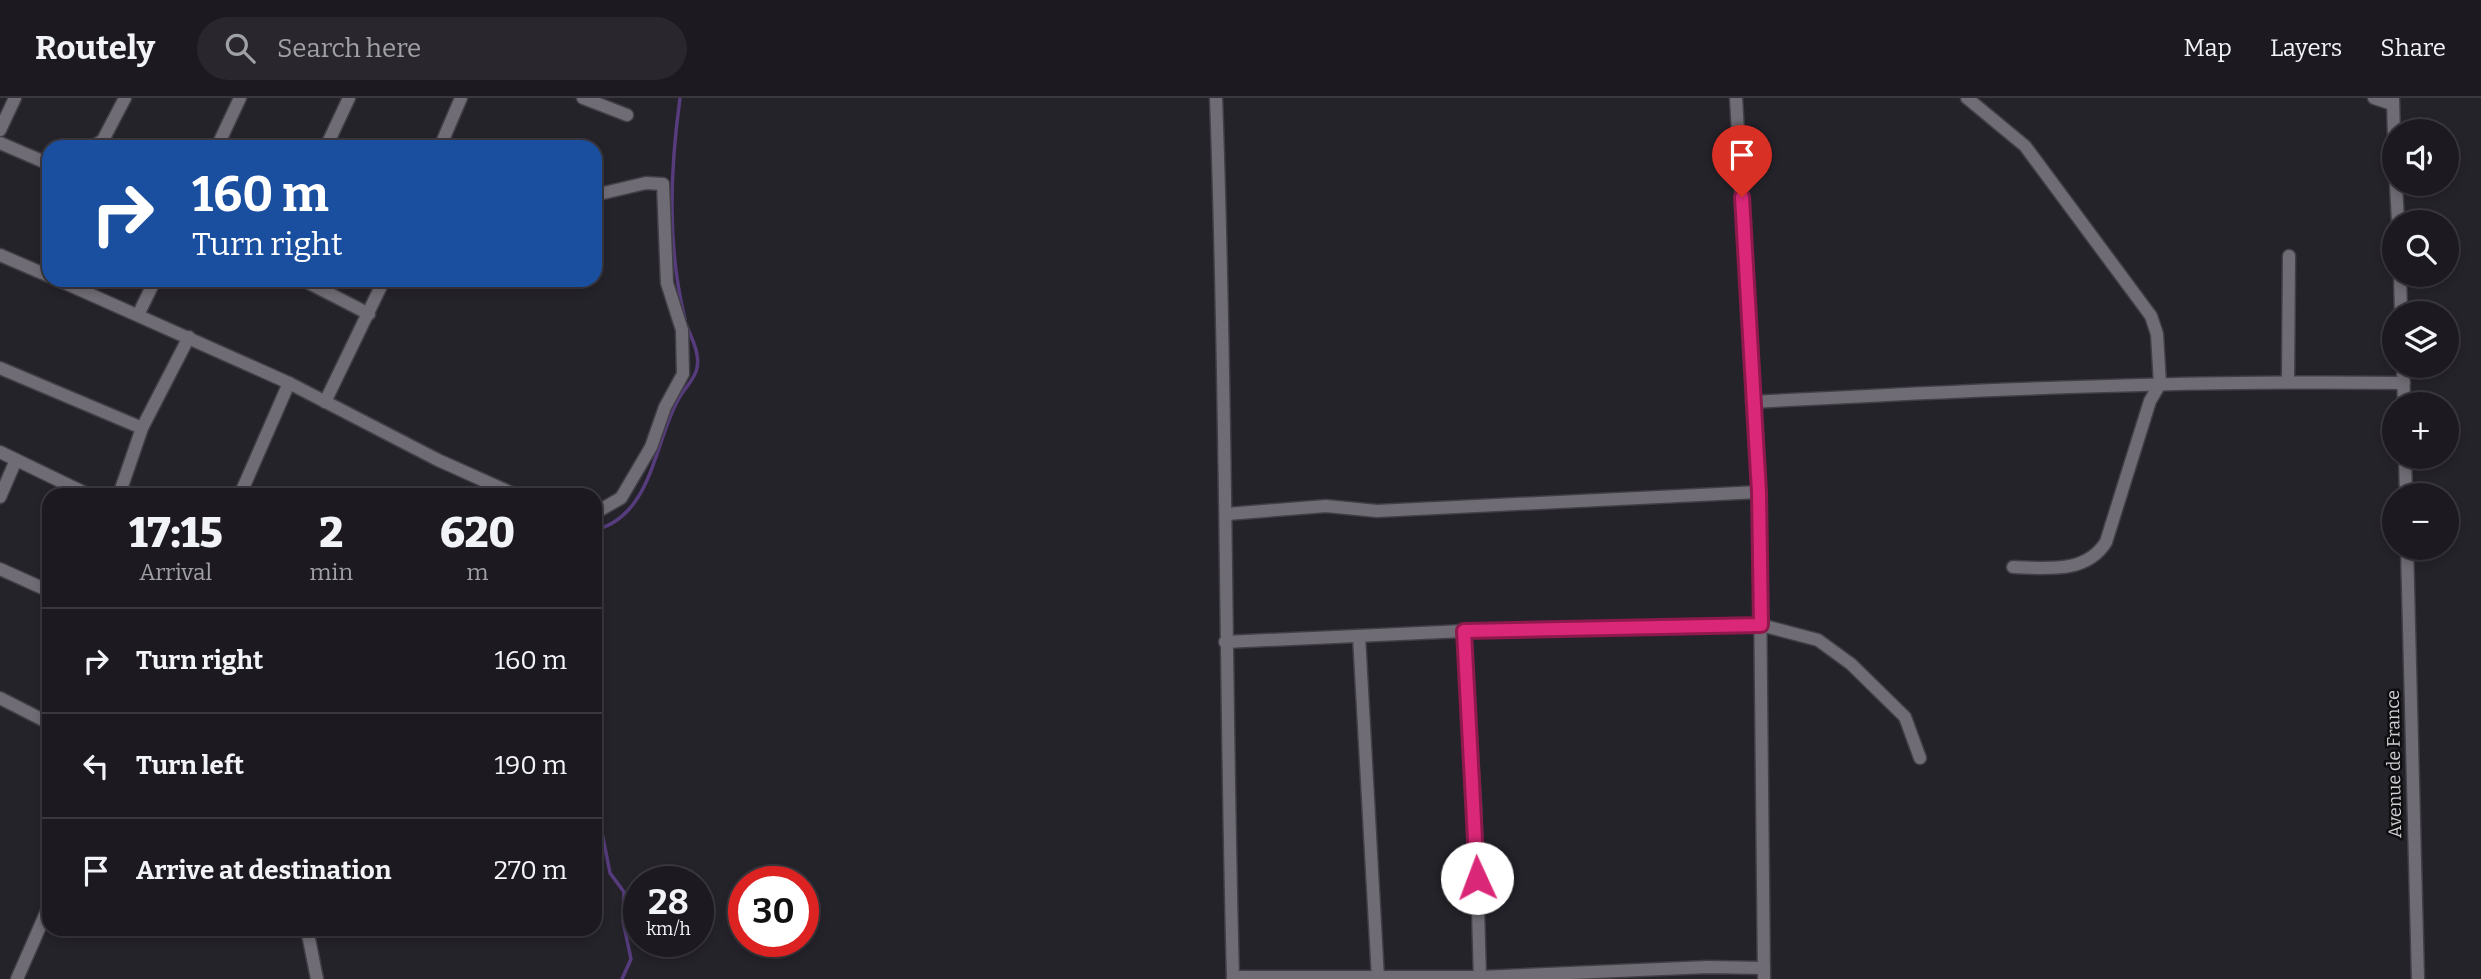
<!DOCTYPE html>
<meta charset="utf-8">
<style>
body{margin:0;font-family:Bitter,serif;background:#29272d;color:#f1f3f6;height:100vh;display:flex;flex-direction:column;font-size:26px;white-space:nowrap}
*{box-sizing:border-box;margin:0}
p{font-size:23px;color:#a0a1a5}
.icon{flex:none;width:38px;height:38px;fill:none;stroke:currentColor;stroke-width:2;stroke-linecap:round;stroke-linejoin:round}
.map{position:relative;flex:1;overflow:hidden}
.drawer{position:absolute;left:42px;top:390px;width:560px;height:448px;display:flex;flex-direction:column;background:#1c1a20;border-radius:21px;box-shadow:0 4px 10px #0003,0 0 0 2px #3a383e}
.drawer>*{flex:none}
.hud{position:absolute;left:42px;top:42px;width:560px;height:147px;border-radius:21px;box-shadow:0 4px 10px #0003,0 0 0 2px #3a383e;background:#1a4fa0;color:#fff;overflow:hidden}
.tools{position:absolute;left:2382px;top:21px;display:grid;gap:14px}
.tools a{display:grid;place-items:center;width:77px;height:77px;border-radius:50%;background:#1c1a20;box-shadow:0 4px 10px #0003,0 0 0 2px #3a383e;font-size:35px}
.speed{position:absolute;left:623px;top:768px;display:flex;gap:14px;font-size:35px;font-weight:700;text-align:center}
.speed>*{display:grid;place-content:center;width:91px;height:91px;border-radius:50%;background:#1c1a20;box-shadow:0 4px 10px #0003,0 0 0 2px #3a383e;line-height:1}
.speed small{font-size:18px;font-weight:400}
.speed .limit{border:10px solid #d22;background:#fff;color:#111}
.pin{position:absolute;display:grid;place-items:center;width:60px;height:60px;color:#fff;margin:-72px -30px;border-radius:50% 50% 50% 0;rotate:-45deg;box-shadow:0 0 7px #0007}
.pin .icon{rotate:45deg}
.me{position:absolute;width:77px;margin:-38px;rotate:358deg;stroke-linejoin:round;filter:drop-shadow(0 0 5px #0008)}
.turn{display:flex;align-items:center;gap:24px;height:147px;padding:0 35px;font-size:32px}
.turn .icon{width:91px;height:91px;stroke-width:2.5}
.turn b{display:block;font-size:49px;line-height:60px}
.eta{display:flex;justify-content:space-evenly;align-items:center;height:119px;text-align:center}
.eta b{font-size:42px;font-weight:800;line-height:49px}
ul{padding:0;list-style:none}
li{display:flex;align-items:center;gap:21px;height:105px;padding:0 35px;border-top:2px solid #3a383e}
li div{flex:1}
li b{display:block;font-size:26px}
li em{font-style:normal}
header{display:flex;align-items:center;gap:42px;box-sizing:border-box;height:98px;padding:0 35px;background:#1c1a20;border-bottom:2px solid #3a383e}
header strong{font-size:33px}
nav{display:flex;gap:38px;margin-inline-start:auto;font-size:24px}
.search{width:490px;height:63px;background:#29272d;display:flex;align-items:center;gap:18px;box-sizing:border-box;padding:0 24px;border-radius:38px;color:#a0a1a5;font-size:26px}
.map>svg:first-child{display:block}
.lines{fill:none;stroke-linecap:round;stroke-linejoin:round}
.stream{stroke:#563c7d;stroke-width:3.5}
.minor-casing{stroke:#413f46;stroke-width:15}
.minor{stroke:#6f6c75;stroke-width:12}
.route-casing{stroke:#8e194d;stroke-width:18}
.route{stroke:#db2777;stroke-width:12}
.labels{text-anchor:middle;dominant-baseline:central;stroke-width:5;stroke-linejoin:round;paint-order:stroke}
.street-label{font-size:18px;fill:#d2d1d6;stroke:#0e0d10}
</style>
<header>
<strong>Routely</strong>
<div class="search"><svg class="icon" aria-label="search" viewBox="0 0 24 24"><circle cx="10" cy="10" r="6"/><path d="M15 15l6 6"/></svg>Search here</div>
<nav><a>Map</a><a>Layers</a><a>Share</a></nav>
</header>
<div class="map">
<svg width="2481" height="881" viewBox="0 0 2481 881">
<rect width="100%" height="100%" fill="#25232a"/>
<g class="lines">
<g class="stream">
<path d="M 680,0 C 670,74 667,148 685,221"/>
<path d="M 595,432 C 652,418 654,345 678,302 C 683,291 695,282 697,270 C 700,255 692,242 687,228"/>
<path d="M 595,699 L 610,775 L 624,794 L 623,823 L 631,861 L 622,881"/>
</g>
<defs>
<g id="minor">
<path d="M 583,0 L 627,17"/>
<path d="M 1216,0 C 1227,294 1225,587 1233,881"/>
<path d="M 1736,0 L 1759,394 L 1764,881"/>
<path d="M 1967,0 L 2025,48 L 2151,218 L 2157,236 L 2160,286 L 2150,303 L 2106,444 C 2086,476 2047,470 2013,469"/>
<path d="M 2374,0 L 2392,6"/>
<path d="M 2393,0 L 2394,39"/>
<path d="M 0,32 L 15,0"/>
<path d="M 0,45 L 49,66"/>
<path d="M 92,49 L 103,42 L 125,0"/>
<path d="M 217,49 L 240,0"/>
<path d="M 326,49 L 349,0"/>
<path d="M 440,49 L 461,0"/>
<path d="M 2396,86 L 2398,124"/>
<path d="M 595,97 L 646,85 L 663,86 L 667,185 L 682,232 L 683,276 L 665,309 L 651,349 L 621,400 L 595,415"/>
<path d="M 0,157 L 49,178"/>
<path d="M 2400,177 L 2401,215"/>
<path d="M 58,182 L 289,285 L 438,362 L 516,397"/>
<path d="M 303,182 L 369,216"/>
<path d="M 138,217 L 155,182"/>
<path d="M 2403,268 L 2404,306"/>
<path d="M 0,270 L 142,330"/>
<path d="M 2288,283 L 2289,158"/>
<path d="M 325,304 L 384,182"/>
<path d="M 1752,304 C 1969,292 2186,282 2404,285"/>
<path d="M 0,354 L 89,397"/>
<path d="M 2405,359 L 2406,397"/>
<path d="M 119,397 L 142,330 L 189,239"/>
<path d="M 240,397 L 289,285"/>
<path d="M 0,399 L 16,362"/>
<path d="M 1227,416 L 1326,408 L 1377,413 L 1759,394"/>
<path d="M 2407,450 L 2418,881"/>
<path d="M 0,471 L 49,493"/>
<path d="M 1464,533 L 1475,706 L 1480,881"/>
<path d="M 1359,538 L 1378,881"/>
<path d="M 1225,544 L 1464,533 L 1761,527 L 1818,542 L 1851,566 L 1905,619 L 1920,660"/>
<path d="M 0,600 L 49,625"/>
<path d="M 307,831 L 317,881"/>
<path d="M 1233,879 L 1480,879 L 1708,869 L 1764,870"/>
<path d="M 17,881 L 49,808"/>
</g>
</defs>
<use href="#minor" class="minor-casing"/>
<use href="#minor" class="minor"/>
</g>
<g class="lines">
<defs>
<path id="route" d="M 1477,780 L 1464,533 L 1761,527 L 1759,394 L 1742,99"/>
</defs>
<use href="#route" class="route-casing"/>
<use href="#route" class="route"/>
</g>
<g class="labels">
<g class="street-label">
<text transform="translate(2394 666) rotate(-91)">Avenue de France</text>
</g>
</g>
</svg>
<div class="tools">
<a><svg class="icon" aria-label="sound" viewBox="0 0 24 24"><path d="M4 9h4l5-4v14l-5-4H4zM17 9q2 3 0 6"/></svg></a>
<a><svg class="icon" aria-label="search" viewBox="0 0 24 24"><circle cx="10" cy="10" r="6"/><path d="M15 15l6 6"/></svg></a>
<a><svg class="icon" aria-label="layers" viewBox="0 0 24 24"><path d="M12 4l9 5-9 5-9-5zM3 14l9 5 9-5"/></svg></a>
<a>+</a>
<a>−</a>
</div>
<div class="speed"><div>28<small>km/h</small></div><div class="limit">30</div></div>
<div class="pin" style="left:1742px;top:99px;background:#d93025"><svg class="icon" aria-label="arrive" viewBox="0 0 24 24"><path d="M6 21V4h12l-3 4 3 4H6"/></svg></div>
<svg class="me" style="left:1477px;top:780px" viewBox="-20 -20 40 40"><circle r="19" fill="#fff"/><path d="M0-13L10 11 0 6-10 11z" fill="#db2777"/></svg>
<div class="hud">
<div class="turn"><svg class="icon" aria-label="right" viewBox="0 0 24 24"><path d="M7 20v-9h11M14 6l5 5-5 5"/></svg><div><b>160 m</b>Turn right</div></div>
</div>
<section class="drawer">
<div class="eta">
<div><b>17:15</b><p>Arrival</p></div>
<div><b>2</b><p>min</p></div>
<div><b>620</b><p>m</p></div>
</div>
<ul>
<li><svg class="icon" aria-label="right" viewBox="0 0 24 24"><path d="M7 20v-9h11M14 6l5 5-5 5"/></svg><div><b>Turn right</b></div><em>160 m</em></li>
<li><svg class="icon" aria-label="left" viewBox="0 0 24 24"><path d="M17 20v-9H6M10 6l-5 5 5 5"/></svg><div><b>Turn left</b></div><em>190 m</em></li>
<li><svg class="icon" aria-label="arrive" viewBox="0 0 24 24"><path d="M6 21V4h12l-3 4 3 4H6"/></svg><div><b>Arrive at destination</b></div><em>270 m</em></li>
</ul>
</section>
</div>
